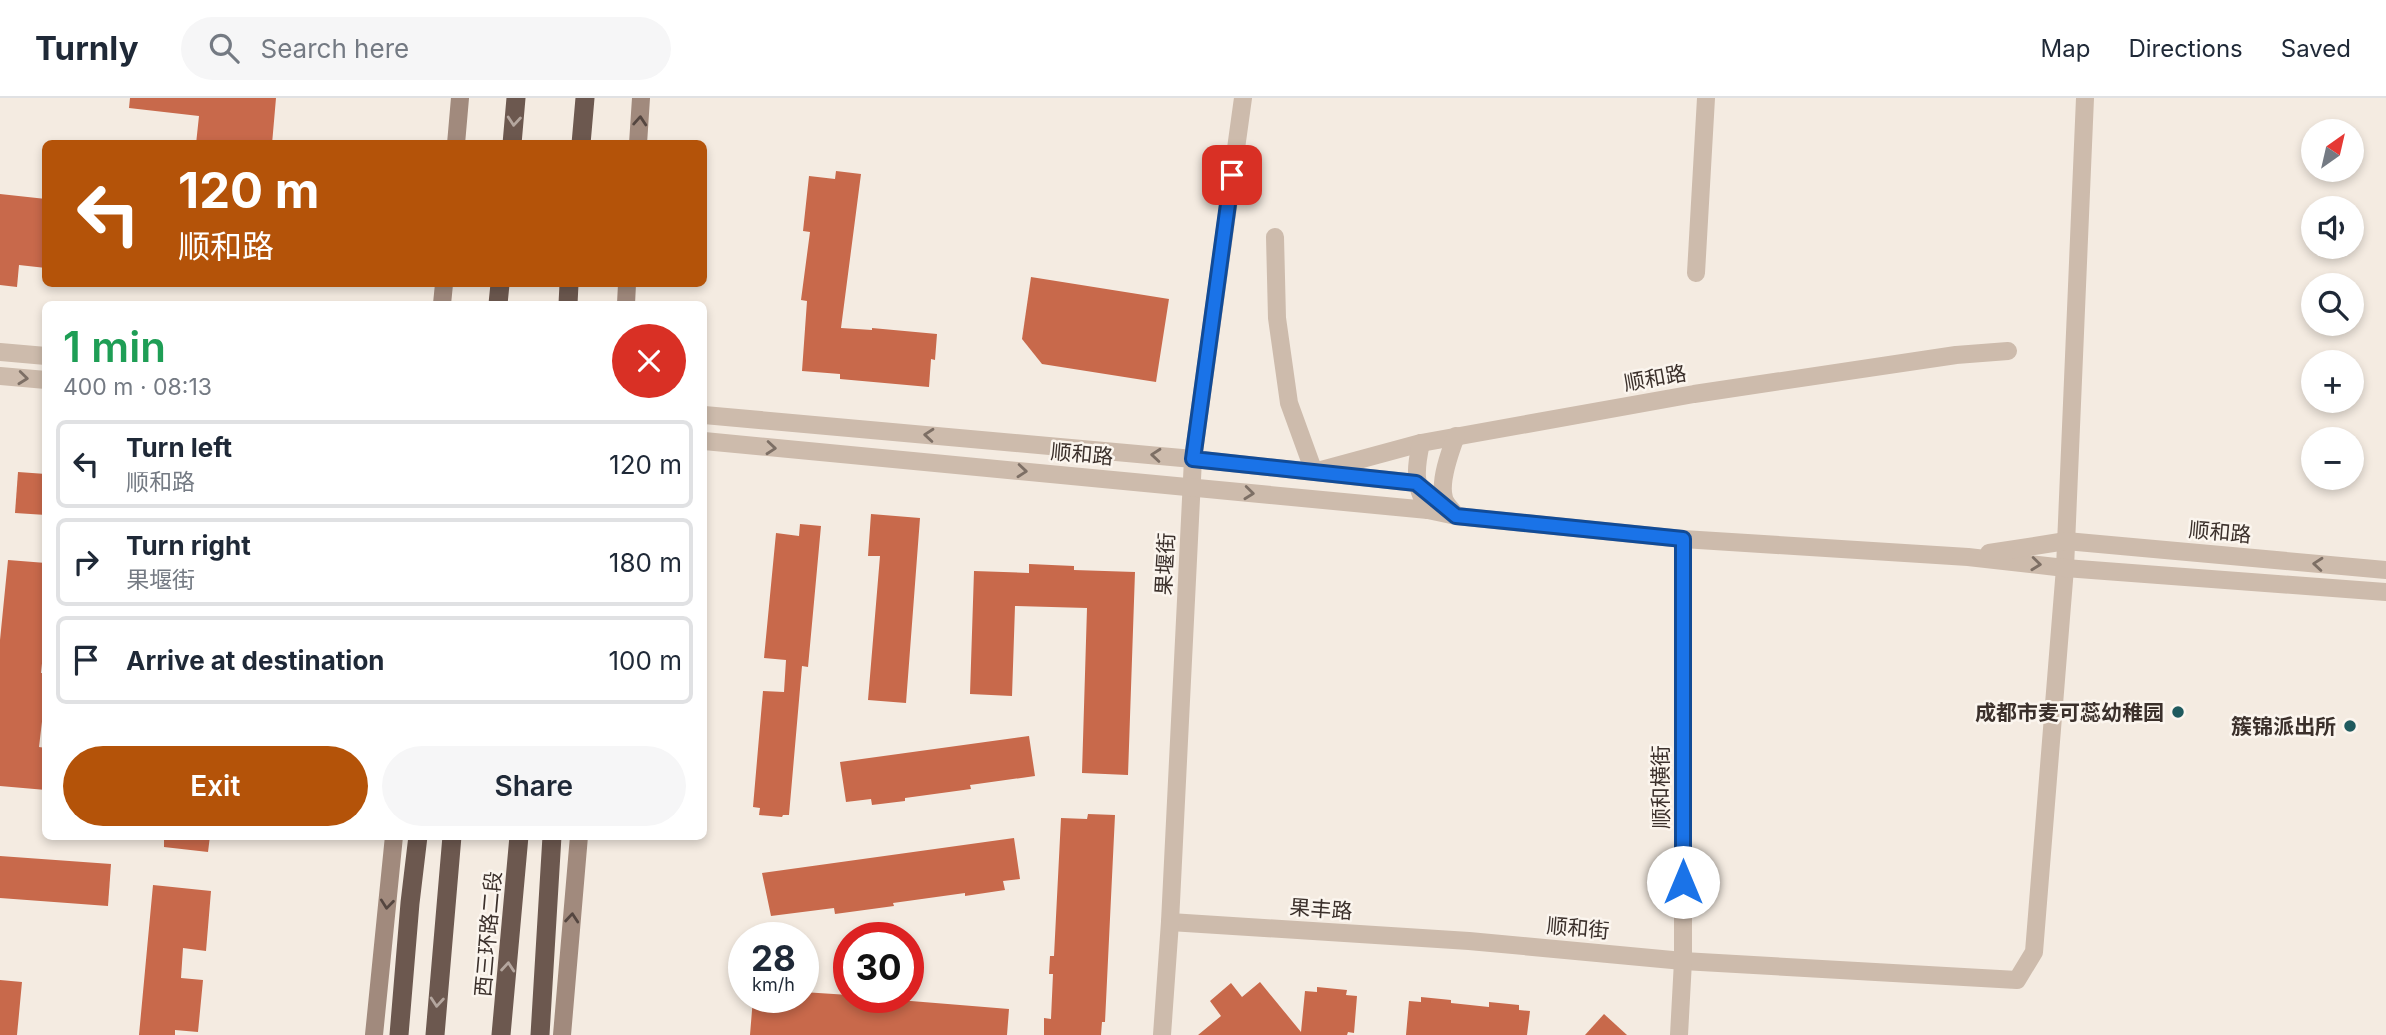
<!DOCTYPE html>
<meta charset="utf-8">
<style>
body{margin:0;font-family:Inter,"Noto Sans SC",sans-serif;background:#f6f6f7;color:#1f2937;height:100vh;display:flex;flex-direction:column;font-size:26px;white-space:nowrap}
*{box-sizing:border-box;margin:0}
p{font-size:23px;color:#747a83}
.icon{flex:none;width:38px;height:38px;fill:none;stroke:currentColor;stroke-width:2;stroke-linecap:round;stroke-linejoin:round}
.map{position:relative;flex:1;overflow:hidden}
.side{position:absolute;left:42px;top:203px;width:665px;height:539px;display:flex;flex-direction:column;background:#fff;border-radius:10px;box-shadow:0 4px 10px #0003}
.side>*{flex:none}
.guide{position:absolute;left:42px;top:42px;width:665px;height:147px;border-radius:10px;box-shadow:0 4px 10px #0003;background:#b45309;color:#fff;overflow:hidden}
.needle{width:46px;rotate:34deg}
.tools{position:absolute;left:2301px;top:21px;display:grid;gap:14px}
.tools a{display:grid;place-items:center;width:63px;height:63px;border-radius:50%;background:#fff;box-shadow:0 4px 10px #0003;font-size:35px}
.speed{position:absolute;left:728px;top:824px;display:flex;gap:14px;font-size:35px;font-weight:700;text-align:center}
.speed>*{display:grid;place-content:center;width:91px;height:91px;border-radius:50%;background:#fff;box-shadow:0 4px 10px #0003;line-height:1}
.speed small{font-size:18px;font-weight:400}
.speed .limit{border:10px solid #d22;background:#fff;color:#111}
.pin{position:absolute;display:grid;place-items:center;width:60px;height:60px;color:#fff;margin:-30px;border-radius:14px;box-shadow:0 4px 10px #0006}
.me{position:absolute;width:77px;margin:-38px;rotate:0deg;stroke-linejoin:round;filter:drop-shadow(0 0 5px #0008)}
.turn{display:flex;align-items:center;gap:24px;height:147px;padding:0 21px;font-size:32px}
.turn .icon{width:91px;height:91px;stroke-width:2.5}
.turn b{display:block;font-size:49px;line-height:60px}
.round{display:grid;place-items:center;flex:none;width:74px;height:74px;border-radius:37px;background:#f6f6f7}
.summary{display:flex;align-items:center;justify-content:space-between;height:119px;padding:0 21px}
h1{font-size:42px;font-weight:600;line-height:52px;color:#1e9e55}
.button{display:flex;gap:14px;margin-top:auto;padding:14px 21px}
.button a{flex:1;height:80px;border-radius:42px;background:#b45309;color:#fff;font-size:28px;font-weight:600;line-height:80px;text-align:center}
.button a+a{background:#f6f6f7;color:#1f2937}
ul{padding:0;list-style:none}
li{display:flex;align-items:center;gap:21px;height:88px;margin:0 14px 10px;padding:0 7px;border:4px solid #e0e1e3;border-radius:10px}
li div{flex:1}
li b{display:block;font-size:26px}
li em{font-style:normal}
header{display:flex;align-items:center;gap:42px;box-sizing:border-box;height:98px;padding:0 35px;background:#fff;border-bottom:2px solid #e0e1e3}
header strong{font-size:33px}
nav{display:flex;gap:38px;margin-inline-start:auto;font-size:24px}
.search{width:490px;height:63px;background:#f6f6f7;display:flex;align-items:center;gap:18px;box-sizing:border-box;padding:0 24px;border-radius:38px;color:#747a83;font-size:26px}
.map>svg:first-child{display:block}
.building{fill:#c8694b}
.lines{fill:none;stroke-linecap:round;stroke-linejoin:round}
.minor{stroke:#cdbbac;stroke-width:18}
.tertiary{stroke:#cdbbac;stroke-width:18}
.secondary{stroke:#a18a7d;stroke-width:18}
.trunk{stroke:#6c584f;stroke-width:19}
.oneway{stroke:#b4a69e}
.oneway2{stroke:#544640}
.oneway3{stroke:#7d6f65}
.route-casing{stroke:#114b97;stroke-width:18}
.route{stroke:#1a73e8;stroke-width:12}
.poi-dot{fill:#1f5a5e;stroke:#fbf5ee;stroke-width:2.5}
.labels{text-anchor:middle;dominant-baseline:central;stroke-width:5;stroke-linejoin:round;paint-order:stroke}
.street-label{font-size:21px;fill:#3b302b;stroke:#fbf5ee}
.poi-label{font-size:21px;font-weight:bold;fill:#3b302b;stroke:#fbf5ee;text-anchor:end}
</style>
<header>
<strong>Turnly</strong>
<div class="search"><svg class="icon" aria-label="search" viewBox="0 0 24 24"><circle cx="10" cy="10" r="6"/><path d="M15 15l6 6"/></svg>Search here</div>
<nav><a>Map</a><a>Directions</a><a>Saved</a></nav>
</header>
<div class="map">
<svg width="2386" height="937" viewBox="0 0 2386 937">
<rect width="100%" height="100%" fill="#f4ebe1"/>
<g class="building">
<path d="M 130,0 L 276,0 L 272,46 L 196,46 L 199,18 L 129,10 Z"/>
<path d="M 836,73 L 861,76 L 841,230 L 872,232 L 872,230 L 937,236 L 935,262 L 931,261 L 929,289 L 840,281 L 840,276 L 802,273 L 807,203 L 801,202 L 810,134 L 803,133 L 809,78 L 835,81 Z"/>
<path d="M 0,96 L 46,101 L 46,170 L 19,167 L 17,189 L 0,187 Z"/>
<path d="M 1031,179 L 1169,201 L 1156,284 L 1042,266 L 1022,241 Z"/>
<path d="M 18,374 L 46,376 L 46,417 L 15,415 Z"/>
<path d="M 871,416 L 920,420 L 906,605 L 868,602 L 880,458 L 868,458 Z"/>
<path d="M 800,426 L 821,428 L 808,569 L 802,568 L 789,717 L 783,717 L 782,719 L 759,717 L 760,710 L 753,709 L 763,593 L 784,594 L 786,562 L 764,560 L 776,435 L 799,438 Z"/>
<path d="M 8,462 L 46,465 L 46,527 L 41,575 L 46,575 L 46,590 L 39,649 L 46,650 L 46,692 L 0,688 L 0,542 Z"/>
<path d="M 1029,466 L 1074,468 L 1074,472 L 1135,474 L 1128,677 L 1082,675 L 1087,510 L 1015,508 L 1012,598 L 970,596 L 974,473 L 1029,475 Z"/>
<path d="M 1029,638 L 1035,678 L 970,687 L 971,691 L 905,700 L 905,703 L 872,707 L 871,701 L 846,704 L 840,664 Z"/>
<path d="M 1088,716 L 1115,717 L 1105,924 L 1102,924 L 1101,937 L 1044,937 L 1044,920 L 1051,921 L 1053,876 L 1049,876 L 1050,858 L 1054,858 L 1061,720 L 1087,721 Z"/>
<path d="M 164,738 L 210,738 L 208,754 L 164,749 Z"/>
<path d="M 1014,740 L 1020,781 L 1003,783 L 1005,792 L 965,798 L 965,795 L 893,805 L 894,808 L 835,816 L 834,810 L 771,818 L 762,775 Z"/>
<path d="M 0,758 L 111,766 L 108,808 L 0,800 Z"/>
<path d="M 153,787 L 211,793 L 206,853 L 183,850 L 181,880 L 203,882 L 198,934 L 175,932 L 175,937 L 139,937 Z"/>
<path d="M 0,882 L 22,884 L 17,937 L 0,937 Z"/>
<path d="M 1260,884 L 1301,934 L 1305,893 L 1317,894 L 1317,889 L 1347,892 L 1346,897 L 1357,898 L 1354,935 L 1348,934 L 1347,937 L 1198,937 L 1221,918 L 1210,903 L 1231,885 L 1242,899 Z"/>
<path d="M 803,894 L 849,897 L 849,900 L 874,900 L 1009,911 L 1007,937 L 750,937 L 753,900 L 803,900 Z"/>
<path d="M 1421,899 L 1451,902 L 1451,905 L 1489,909 L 1489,904 L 1519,907 L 1519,912 L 1530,913 L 1527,937 L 1406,937 L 1409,903 L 1421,904 Z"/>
<path d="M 1604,916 L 1627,937 L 1585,937 Z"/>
</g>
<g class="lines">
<g class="minor">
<path d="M 1275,139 L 1277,220 L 1289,305 L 1314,374 L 1421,345 L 1694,296 L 1956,257 L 2008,253"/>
<path d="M 1696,175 L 1706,0"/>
<path d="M 1421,345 C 1415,372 1414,387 1428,412"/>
<path d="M 1454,415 C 1451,411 1445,405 1444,400 C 1439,383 1450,354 1456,338"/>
<path d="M 1170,824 L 1469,843 L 1683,863 L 2017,882 L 2034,854 L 2065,470 L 2085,0"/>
<path d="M 1162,937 L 1170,824 L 1193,361 L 1243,0"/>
<path d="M 1679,937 L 1683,863 L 1683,441"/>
</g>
<g class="tertiary">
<path d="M 0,254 L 46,258"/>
<path d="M 0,278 L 46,282"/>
<path d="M 704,317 L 1193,361 L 1416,385 L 1453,415"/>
<path d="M 704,343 L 1428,412 L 1456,418 L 1683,441 L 1968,459 L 2065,470 L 2386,494"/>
<path d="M 1989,455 L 2066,443 L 2386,472"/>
</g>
<g class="secondary">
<path d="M 456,46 L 460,0"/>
<path d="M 638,46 L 641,0"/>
<path d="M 442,206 L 444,186"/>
<path d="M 626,206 L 627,186"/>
<path d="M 374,937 L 394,738"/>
<path d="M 562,937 L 579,738"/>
</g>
<g class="trunk">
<path d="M 512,46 L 516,0"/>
<path d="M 581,46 L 585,0"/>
<path d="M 498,206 L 500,186"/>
<path d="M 568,206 L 569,186"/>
<path d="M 399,937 L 410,805 L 418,738"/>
<path d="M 435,937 L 452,738"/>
<path d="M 501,937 L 519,738"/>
<path d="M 540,937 L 552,738"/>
</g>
</g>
<defs><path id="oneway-chevron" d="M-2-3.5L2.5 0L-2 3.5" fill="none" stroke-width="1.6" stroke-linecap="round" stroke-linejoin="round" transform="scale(1.75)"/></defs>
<g class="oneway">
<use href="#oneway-chevron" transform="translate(514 23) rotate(95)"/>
<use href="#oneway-chevron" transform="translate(508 869) rotate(-85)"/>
<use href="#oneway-chevron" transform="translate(437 904) rotate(95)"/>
</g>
<g class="oneway2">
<use href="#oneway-chevron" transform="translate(640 23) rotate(-86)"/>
<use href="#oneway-chevron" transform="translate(387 806) rotate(96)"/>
<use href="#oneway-chevron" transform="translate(572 820) rotate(-85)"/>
</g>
<g class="oneway3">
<use href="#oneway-chevron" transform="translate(23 280) rotate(6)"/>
<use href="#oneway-chevron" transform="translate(929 337) rotate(-175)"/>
<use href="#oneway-chevron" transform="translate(771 350) rotate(5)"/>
<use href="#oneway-chevron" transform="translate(1156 357) rotate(-175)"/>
<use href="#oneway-chevron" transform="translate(1022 373) rotate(5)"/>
<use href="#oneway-chevron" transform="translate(1249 395) rotate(6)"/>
<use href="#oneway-chevron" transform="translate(2036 466) rotate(6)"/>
<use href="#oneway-chevron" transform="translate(2318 466) rotate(-175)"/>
</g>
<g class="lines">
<defs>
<path id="route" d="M 1232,77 L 1193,361 L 1416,385 L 1456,418 L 1683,441 L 1683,784"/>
</defs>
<use href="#route" class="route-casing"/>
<use href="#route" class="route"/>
</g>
<g class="poi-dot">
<circle cx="2178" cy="614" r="7"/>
<circle cx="2350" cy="628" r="7"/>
</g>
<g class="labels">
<g class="street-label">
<text transform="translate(1655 280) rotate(-10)">顺和路</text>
<text transform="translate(1082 356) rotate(5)">顺和路</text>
<text transform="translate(2220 434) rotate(5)">顺和路</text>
<text transform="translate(1165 466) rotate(-87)">果堰街</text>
<text transform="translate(1660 689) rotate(-90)">顺和横街</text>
<text transform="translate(1321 811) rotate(4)">果丰路</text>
<text transform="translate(1578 830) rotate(5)">顺和街</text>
<text transform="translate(488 836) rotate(-85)">西三环路二段</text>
</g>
<g class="poi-label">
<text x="2164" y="614">成都市麦可蕊幼稚园</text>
<text x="2336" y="628">簇锦派出所</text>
</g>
</g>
</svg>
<div class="tools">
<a><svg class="needle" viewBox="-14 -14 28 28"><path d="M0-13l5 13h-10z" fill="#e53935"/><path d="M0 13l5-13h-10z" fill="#747a83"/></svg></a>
<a><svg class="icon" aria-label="sound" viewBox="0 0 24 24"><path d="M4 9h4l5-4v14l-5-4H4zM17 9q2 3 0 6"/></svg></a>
<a><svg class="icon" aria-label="search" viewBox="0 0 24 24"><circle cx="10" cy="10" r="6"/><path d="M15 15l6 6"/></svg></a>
<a>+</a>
<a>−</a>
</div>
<div class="speed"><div>28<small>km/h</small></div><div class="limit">30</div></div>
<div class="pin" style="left:1232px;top:77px;background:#d93025"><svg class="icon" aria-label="arrive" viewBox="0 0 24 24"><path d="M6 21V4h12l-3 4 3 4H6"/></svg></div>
<svg class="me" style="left:1683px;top:784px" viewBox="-20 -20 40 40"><circle r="19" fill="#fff"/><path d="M0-13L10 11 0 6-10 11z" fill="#1a73e8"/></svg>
<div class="guide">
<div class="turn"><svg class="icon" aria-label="left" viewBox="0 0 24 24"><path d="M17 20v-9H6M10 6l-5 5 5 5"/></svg><div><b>120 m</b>顺和路</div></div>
</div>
<section class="side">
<div class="summary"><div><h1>1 min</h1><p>400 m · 08:13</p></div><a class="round" style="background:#d93025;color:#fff"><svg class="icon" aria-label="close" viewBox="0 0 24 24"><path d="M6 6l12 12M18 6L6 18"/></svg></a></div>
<ul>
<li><svg class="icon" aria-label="left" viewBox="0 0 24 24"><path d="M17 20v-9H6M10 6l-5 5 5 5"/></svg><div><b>Turn left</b><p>顺和路</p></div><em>120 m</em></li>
<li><svg class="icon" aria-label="right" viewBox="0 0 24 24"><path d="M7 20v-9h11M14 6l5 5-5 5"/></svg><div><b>Turn right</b><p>果堰街</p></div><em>180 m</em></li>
<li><svg class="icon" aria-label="arrive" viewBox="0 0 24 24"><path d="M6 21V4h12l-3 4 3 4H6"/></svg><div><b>Arrive at destination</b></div><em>100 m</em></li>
</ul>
<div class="button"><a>Exit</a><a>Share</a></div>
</section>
</div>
